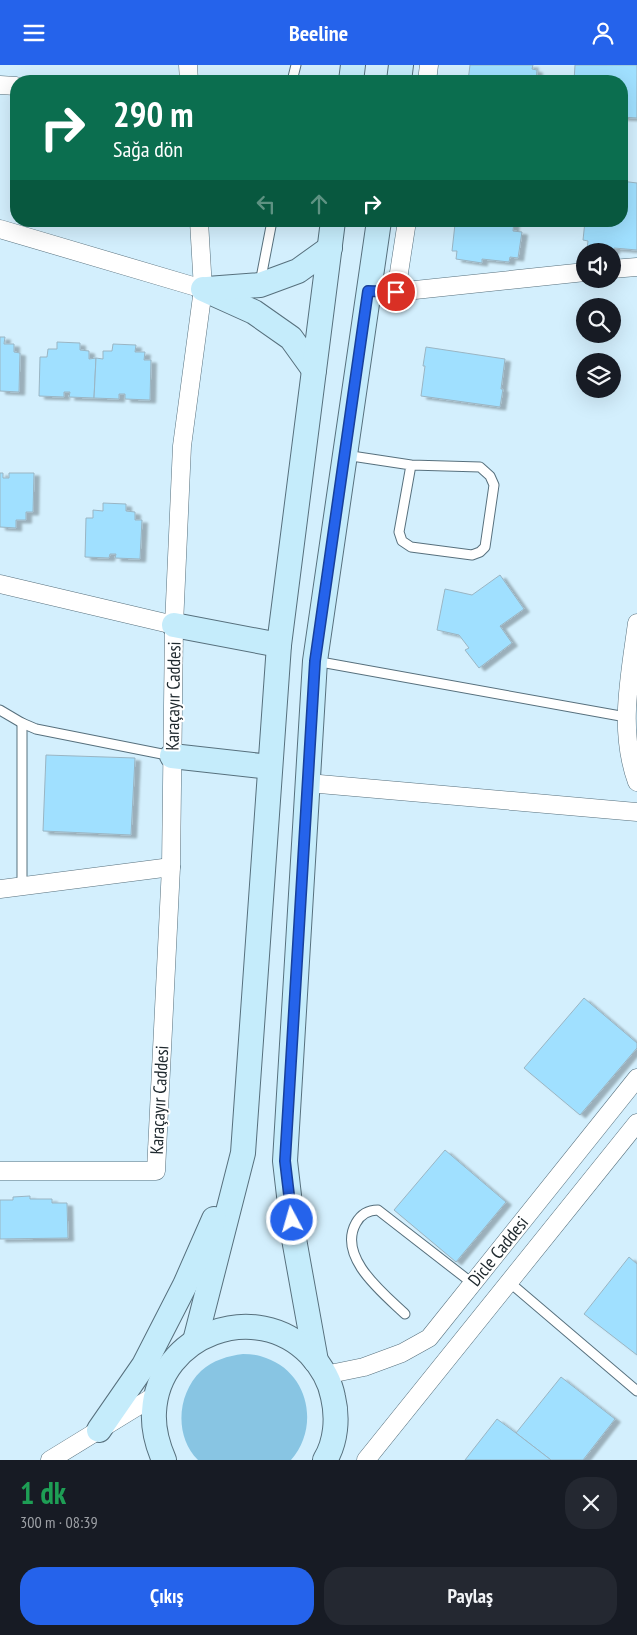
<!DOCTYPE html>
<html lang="tr">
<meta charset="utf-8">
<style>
body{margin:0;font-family:"PT Sans Narrow",sans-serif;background:#242831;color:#f1f3f6;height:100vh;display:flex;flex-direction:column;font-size:19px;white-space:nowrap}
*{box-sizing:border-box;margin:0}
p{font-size:16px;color:#9ea1a6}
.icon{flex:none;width:28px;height:28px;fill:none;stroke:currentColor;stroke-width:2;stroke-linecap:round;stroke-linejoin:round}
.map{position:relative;height:1395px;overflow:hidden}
.side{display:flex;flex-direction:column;background:#171b24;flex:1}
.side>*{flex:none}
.top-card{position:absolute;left:10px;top:10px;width:618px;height:152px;border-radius:20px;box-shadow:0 5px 20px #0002;background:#0b6e4f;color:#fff;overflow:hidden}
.controls{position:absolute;left:576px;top:178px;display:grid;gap:10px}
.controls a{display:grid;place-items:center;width:45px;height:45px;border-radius:50%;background:#171b24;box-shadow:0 5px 20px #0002;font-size:25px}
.pin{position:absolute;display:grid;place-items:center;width:42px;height:42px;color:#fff;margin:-21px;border:2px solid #fff;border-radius:50%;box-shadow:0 1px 5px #0007}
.me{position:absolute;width:55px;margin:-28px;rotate:354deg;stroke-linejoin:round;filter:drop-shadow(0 0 4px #0008)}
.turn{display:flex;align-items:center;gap:18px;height:105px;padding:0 20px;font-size:22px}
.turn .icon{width:65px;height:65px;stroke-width:2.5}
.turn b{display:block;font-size:35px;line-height:42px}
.lanes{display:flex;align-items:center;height:48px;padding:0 20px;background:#0003;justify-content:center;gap:25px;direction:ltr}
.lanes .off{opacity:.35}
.round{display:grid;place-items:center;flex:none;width:52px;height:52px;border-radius:20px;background:#242831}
.headline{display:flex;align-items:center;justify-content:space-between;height:85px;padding:0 20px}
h1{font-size:30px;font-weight:700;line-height:38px;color:#1e9e55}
.cta{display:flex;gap:10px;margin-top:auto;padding:10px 20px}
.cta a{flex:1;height:58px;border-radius:20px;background:#2563eb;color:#fff;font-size:20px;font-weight:700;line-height:58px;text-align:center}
.cta a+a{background:#242831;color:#f1f3f6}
header{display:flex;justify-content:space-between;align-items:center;height:65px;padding:0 20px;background:#2563eb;color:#fff;font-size:22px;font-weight:700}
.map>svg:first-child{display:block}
.green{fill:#88c5e3}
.building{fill:#a0e0ff;stroke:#9ab5c3;filter:url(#shadow)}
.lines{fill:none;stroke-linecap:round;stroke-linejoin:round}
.lane-casing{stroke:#57707d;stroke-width:11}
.street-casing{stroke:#57707d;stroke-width:19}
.secondary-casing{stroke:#57707d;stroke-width:26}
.lane{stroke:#fff;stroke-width:9}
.street{stroke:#fff;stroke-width:18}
.secondary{stroke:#c5ecfb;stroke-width:24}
.route-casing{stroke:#184099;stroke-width:12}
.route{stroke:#2563eb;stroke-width:9}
.labels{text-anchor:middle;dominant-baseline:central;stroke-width:4;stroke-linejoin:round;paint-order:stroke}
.street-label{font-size:18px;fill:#202a2f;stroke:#fff}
</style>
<header><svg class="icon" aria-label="menu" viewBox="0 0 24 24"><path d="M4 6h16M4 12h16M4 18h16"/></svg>Beeline<svg class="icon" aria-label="person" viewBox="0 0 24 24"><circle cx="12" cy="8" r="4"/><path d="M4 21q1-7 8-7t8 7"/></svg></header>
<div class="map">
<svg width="637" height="1395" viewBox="0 0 637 1395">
<defs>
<filter id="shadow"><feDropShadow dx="5.5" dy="3" stdDeviation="1" flood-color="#0004"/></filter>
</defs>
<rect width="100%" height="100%" fill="#d3effd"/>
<path class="green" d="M 243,1289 C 251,1289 259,1290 266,1293 C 309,1308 320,1362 291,1395 L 198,1395 C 174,1371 177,1329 201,1306 C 213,1295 228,1291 243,1289 Z"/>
<g class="building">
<path d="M 470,0 L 533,0 L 532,4 L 537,5 L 536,16 L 468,16 Z"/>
<path d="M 575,0 L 637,0 L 637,53 L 621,52 L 621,16 L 574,16 Z"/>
<path d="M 621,116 L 637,118 L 637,185 L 614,183 L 614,186 L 587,184 L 588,176 L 583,175 L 585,156 L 621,156 Z"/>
<path d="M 447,156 L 514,156 L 513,166 L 522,167 L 518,193 L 510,192 L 509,197 L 482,194 L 482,198 L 456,194 L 457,186 L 452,186 L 455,159 Z"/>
<path d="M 0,272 L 5,272 L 4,279 L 14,279 L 14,287 L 20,288 L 19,327 L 0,326 Z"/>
<path d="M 57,277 L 80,278 L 80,285 L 89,286 L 89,294 L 96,293 L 94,333 L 69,332 L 70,327 L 64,327 L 64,332 L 39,331 L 40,292 L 47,292 L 48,284 L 57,284 Z"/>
<path d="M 113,279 L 136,280 L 135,287 L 145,287 L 144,295 L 151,295 L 150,335 L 125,334 L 125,329 L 119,329 L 119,334 L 94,333 L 96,293 L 103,294 L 103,286 L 112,286 Z"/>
<path d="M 426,282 L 505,294 L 501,324 L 503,324 L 500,342 L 421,331 L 425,301 L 423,301 Z"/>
<path d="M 0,408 L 3,408 L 3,413 L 9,413 L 9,408 L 34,408 L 33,447 L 26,447 L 26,455 L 16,455 L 16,463 L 0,462 Z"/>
<path d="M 103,438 L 126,439 L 126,446 L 135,447 L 135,455 L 142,455 L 140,494 L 115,493 L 116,489 L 110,489 L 109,493 L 85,492 L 86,453 L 93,453 L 93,445 L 103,446 Z"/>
<path d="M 500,510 L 524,544 L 500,561 L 512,578 L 479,603 L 465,585 L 469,583 L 459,570 L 437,565 L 445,524 L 472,530 Z"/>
<path d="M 46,690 L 135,693 L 131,770 L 43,766 Z"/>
<path d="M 584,933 L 637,978 L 637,983 L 580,1050 L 524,1003 Z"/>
<path d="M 445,1085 L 506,1137 L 456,1197 L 394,1145 Z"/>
<path d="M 30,1131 L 30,1134 L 52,1134 L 52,1138 L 67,1138 L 68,1173 L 0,1174 L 0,1135 L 13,1135 L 13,1132 Z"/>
<path d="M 629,1192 L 637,1199 L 637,1290 L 584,1249 Z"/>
<path d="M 561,1312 L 615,1354 L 583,1395 L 551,1395 L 516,1368 Z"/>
<path d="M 497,1354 L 516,1368 L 551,1395 L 465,1395 Z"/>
</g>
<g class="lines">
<defs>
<g id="lane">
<path d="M 292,16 L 296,0"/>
<path d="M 260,218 L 272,156"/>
<path d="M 345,390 L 411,400 L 480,402 L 490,411 L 494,420 L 485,482 L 480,487 L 472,490 L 411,482 L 402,476 L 399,467 L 411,400"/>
<path d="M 315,596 L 626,652"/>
<path d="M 0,645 L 22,658 L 36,664 L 172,691"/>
<path d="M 22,658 L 22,821"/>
<path d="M 509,1217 L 637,1326"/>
<path d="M 405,1249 C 383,1228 337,1192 356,1158 C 361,1149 369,1145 378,1145 L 472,1218"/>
</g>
<g id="street">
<path d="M 188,0 L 189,16"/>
<path d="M 427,16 L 429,0"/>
<path d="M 0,20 L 16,21"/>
<path d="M 0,164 L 203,224"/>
<path d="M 612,204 L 637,202"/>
<path d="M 368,226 L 396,227 L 585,207"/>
<path d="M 396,227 L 407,156"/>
<path d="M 0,519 L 174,560"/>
<path d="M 637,558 C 630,611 618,665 637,717"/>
<path d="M 308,718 L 637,747"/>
<path d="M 0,824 L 171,802"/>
<path d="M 0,1106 L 156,1106 L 171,802 L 174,560 L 182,381 L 203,224 L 199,156"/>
<path d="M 325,1310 L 364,1302 L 402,1288 L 429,1273 L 637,1013"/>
<path d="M 50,1395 L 156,1330"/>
<path d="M 366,1395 L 637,1058"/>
</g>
<g id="secondary">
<path d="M 351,16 L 353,0"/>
<path d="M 399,16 L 401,0"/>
<path d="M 203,224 L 254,247 L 291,273 L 314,305"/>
<path d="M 207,224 L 260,220 L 298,206 L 330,183"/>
<path d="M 174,560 L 279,580"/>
<path d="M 172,691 L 270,702"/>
<path d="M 195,1276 L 243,1088 L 279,580 L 333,156"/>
<path d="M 316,1296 L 294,1174 L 285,1096 L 315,596 L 379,156"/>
<path d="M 99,1365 L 144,1300 L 185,1220 L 214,1154"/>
<path d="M 164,1395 C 157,1379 153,1364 154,1347 C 158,1269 256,1233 310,1289 C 321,1301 330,1316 333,1332 C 338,1353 336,1377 325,1395"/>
</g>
</defs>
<use href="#lane" class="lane-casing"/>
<use href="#street" class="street-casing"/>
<use href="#secondary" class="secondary-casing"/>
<use href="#lane" class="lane"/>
<use href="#street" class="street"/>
<use href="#secondary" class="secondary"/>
</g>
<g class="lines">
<defs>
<path id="route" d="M 292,1155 L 285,1096 L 315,596 L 368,226 L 396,227"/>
</defs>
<use href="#route" class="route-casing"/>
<use href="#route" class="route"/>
</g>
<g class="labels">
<g class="street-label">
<text transform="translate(173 631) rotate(-89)">Karaçayır Caddesi</text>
<text transform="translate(159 1035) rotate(-87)">Karaçayır Caddesi</text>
<text transform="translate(498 1186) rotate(-51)">Dicle Caddesi</text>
</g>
</g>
</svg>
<div class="controls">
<a><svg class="icon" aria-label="sound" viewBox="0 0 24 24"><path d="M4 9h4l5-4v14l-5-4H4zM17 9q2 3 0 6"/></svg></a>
<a><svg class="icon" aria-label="search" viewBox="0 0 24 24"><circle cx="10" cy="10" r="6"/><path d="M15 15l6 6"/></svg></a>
<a><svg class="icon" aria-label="layers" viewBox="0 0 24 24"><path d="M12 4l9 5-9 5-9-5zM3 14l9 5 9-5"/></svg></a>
</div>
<div class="pin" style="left:396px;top:227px;background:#d93025"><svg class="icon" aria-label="arrive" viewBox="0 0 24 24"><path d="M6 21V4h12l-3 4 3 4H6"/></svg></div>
<svg class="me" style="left:292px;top:1155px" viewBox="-20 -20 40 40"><circle r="17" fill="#2563eb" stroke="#fff" stroke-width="3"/><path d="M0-11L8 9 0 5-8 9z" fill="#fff"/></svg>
<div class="top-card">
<div class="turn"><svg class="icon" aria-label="right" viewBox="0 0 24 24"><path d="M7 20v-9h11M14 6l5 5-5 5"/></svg><div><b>290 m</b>Sağa dön</div></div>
<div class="lanes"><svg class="icon off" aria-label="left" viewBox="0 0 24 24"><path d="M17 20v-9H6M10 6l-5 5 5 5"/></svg><svg class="icon off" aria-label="ahead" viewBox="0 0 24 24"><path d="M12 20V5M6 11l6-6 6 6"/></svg><svg class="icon" aria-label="right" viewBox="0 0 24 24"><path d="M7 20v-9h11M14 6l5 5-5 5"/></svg></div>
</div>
</div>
<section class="side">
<div class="headline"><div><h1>1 dk</h1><p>300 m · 08:39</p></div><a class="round"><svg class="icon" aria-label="close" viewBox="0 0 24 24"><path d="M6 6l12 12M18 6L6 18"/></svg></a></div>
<div class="cta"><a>Çıkış</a><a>Paylaş</a></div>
</section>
